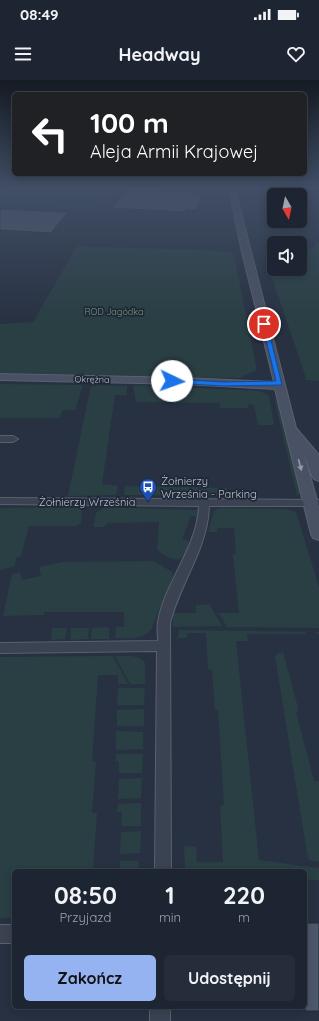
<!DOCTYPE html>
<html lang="pl">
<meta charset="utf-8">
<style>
body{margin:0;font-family:Quicksand,sans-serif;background:#252d3a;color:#f1f3f6;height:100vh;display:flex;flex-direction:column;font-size:15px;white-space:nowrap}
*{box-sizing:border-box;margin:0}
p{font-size:13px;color:#a0a5ac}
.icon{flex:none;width:22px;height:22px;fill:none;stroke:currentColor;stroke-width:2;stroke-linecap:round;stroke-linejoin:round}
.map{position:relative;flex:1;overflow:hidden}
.side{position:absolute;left:12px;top:789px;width:295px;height:140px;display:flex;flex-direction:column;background:#1d2532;border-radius:6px;box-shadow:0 2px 10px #0003,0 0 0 1px #3b424d}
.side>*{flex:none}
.top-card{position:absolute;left:12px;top:12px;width:295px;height:84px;border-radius:6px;box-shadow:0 2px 10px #0003,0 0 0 1px #3b424d;background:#202124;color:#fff;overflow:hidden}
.needle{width:26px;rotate:171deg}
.controls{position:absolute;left:267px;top:108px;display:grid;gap:8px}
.controls a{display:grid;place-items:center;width:40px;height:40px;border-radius:6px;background:#1d2532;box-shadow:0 2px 10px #0003,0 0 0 1px #3b424d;font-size:20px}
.pin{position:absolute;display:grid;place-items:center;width:34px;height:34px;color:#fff;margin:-17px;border:2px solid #fff;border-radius:50%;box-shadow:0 1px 4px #0007}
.me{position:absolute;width:44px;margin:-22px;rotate:93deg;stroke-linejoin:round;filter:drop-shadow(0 0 3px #0008)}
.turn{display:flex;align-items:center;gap:14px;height:84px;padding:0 12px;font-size:18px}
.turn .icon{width:52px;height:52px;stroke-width:2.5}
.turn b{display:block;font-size:28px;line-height:34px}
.eta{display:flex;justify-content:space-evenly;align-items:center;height:68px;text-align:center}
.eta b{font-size:24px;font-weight:700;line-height:28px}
.primary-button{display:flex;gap:8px;margin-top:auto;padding:8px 12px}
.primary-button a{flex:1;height:46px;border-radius:6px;background:#95b2f1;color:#111;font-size:16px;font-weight:700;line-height:46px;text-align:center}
.primary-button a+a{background:#252d3a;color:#f1f3f6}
.status{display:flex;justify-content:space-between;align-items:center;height:28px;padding:0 20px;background:#1d2532;direction:ltr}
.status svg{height:11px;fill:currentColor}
header{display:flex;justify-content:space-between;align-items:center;height:52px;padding:0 12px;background:#1d2532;font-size:18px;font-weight:700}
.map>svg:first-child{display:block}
.green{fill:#293f43}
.building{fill:#4d586b;stroke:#222a39}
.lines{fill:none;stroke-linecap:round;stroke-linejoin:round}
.street-casing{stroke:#59616f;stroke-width:2}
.secondary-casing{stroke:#59616f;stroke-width:2}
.street{fill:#3b4352;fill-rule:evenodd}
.secondary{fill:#495264;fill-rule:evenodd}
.oneway{fill:#9199a8}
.route{fill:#1a73e8;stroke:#114b97}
.labels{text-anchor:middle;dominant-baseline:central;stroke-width:3.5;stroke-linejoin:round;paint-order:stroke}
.far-park-label{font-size:9px;fill:#709c7c;stroke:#202837}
.far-street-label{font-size:9px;fill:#b8bfcc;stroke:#202837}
.poi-label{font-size:11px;fill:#b8bfcc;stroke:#202837;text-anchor:start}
.street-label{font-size:11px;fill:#b8bfcc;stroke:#202837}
</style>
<div class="status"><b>08:49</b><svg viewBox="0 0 49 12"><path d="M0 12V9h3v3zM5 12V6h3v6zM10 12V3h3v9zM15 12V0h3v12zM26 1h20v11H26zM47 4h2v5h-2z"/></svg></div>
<header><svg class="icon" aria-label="menu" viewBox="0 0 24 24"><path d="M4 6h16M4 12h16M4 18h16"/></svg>Headway<svg class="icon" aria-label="heart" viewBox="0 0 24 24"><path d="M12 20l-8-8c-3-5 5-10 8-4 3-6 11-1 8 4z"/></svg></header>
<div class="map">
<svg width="319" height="941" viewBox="0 0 319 941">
<rect width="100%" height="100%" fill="#273142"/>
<g class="green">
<path d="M 0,109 L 51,109 L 90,113 L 95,109 L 119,109 L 97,130 L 0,125 Z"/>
<path d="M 319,163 L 319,301 L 306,300 L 304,299 L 306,298 L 266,180 L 274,176 L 274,189 L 300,189 L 300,175 Z"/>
<path d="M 77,166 L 202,170 L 229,172 L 234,175 L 257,290 L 240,298 L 0,293 L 0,244 L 33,242 Z"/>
<path d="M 0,304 L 83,305 L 75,330 L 63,330 L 59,338 L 0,338 Z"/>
<path d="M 91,305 L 127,306 L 127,315 L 115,315 L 102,404 L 118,406 L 116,415 L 68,416 Z"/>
<path d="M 133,305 L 259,311 L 269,315 L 274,345 L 258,345 L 254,325 L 248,324 L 248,328 L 220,328 L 220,323 L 136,322 Z"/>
<path d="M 274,317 L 280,325 L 301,409 L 300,414 L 297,416 Z"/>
<path d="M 125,406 L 227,408 L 227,416 L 124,415 Z"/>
<path d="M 64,427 L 80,428 L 82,431 L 81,443 L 76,446 L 29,446 L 21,476 L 16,478 L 15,486 L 0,490 L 0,428 Z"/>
<path d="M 105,427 L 198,430 L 198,437 L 191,436 L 182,459 L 189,461 L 185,477 C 174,483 166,477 157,470 L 159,442 L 108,443 L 104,447 L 93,447 L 96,433 Z"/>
<path d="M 220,428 L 287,429 L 296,432 L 319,507 L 319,548 L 227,547 L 219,533 L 239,533 L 233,474 L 236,474 L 234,448 L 217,448 L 217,452 L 208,452 L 214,430 Z"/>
<path d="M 154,481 L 172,492 L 173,496 L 151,550 C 141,560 128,558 115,558 L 116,547 L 124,547 L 124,532 L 44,532 L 44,535 L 3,536 L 12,494 L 20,492 L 22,500 L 41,496 L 39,487 L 63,482 Z"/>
<path d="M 209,524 L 222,546 L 172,547 L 173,533 L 196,533 L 196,525 Z"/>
<path d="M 109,547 L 109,559 L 91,559 L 92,548 Z"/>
<path d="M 52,548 L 67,548 L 65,559 L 51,560 Z"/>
<path d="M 71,548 L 89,548 L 88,559 L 70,560 Z"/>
<path d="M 179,550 L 319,552 L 319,554 L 317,554 L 316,552 L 306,552 L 305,554 L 247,554 L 248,561 L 236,561 L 259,780 L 319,788 L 319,800 L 305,800 L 305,791 L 185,791 L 184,766 L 196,767 L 197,782 L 223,782 L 220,726 L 224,725 L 218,630 L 215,630 L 212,590 L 208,589 L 206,553 L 187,553 L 187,558 L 178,558 Z"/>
<path d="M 283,572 L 299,631 L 296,632 L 314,701 L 319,701 L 319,782 L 309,780 L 307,773 L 275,576 L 278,573 Z"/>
<path d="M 113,576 L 128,604 L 118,604 L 118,595 L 98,595 L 92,681 L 96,682 L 92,732 L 97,733 L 93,790 L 120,790 L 120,781 L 139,781 L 139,791 L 14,791 L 14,838 L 0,838 L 0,577 Z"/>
<path d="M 115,576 C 126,576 139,574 145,583 L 145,604 L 130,604 Z"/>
<path d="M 118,608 L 145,608 L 144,625 L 117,625 Z"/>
<path d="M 144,629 L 144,646 L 117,646 L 117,630 Z"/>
<path d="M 116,651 L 143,652 L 143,669 L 116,670 Z"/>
<path d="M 116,674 L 143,674 L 142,693 L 119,693 L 119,681 L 116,681 Z"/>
<path d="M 142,698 L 141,718 L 118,719 L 119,699 Z"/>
<path d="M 141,723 L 141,746 L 121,746 L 122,732 L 117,732 L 118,724 Z"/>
<path d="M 141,751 L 140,773 L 120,774 L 121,752 Z"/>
</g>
<g class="building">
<path d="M 126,109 L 194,111 L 193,113 L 202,113 L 196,130 L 186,129 L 185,132 L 112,128 Z"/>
<path d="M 0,129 L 68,132 L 51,153 L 0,150 Z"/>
<rect x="305" y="843" width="14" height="88"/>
</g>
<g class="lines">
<defs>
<g id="street">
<rect x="316" y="109" width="3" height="1"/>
<path d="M 0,356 L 13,356 L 18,359 L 13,362 L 0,362 Z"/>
<path d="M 0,418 L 319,420 L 319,426 L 209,426 C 208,468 180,503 170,543 L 171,791 L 155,791 L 157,571 L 0,573 L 0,563 L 158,561 C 158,555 157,548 158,542 C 165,501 197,469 199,426 L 0,424 Z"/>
<rect x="0" y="845" width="14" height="18"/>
<rect x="150" y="927" width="20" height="14"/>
</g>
<path id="secondary" d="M 229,109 L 235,109 L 296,348 L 319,375 L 319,401 L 314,399 L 312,396 L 303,372 L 319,427 L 319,460 L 313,458 L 311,454 L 275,309 L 185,304 L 0,300 L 0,294 L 185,298 L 274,302 L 242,172 Z"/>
</defs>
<use href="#street" class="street-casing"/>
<use href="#secondary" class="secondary-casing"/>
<use href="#street" class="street"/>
<use href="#secondary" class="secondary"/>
</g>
<defs><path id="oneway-solid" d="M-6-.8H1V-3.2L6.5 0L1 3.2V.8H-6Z"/></defs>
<use class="oneway" href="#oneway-solid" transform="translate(300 385) rotate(75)"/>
<linearGradient id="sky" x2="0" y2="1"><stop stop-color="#151b24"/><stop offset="0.45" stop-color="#414e65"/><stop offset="1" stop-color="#414e65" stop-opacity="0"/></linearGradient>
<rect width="319" height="241" fill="url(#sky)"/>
<path class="route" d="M 262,243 L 267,244 L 282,305 L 224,306 L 172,303 L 168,301 L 172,299 L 224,302 L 276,301 Z"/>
<defs>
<symbol id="bus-pin" viewBox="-11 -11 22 30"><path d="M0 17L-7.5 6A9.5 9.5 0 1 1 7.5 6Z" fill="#1a4fb4" stroke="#202837"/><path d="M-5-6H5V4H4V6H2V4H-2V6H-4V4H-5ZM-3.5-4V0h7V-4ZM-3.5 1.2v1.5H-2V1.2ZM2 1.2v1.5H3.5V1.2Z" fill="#fff"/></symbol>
</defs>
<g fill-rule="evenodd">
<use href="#bus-pin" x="138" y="397" width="20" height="27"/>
</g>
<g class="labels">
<g class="far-park-label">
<text x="114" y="231">ROD Jagódka</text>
</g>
<g class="far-street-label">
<text transform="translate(92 299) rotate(1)">Okrężna</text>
</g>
<g class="poi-label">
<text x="161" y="401">Żołnierzy<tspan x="161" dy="13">Września - Parking</tspan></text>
</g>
<g class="street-label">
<text x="87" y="422">Żołnierzy Września</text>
</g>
</g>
</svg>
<div class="controls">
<a><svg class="needle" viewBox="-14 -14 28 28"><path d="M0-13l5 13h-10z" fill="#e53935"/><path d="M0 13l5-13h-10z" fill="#a0a5ac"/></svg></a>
<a><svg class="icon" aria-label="sound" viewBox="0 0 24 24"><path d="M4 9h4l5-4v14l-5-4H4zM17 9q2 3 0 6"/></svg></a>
</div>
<div class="pin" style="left:264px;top:244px;background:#d93025"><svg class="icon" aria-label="arrive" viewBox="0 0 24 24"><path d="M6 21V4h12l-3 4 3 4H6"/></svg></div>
<svg class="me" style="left:172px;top:301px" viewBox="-20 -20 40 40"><circle r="19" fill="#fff"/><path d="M0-13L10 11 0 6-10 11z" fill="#1a73e8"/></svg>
<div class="top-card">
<div class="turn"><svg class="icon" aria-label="left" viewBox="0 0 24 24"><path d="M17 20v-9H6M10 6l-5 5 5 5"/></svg><div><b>100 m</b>Aleja Armii Krajowej</div></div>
</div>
<section class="side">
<div class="eta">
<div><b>08:50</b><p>Przyjazd</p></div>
<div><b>1</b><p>min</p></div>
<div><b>220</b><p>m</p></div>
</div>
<div class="primary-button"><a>Zakończ</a><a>Udostępnij</a></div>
</section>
</div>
